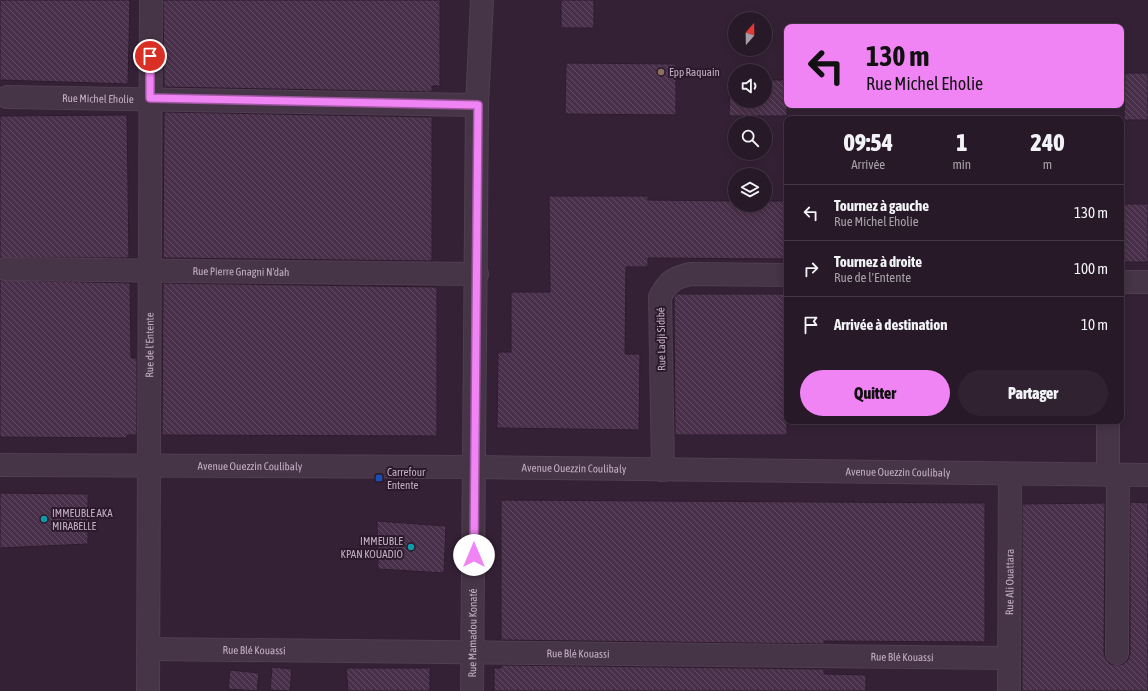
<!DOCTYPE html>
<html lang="fr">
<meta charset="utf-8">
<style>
body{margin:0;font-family:"Asap Condensed",sans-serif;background:#302230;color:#f1f3f6;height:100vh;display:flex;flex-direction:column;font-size:15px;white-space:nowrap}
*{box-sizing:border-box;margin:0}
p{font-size:13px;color:#a5a0a8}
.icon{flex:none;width:22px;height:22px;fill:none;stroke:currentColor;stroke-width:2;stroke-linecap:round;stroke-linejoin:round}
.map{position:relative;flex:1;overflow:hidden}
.drawer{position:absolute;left:784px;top:116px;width:340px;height:308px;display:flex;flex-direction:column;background:#281928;border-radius:8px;box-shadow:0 2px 10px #0003,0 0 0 1px #443845}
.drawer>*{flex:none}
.guide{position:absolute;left:784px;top:24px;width:340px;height:84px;border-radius:8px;box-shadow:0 2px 10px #0003,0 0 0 1px #443845;background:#f184f4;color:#111;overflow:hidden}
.needle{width:26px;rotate:20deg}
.buttons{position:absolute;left:728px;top:12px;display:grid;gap:8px}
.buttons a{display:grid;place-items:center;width:44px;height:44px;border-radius:50%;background:#281928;box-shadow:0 2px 10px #0003,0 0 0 1px #443845;font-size:20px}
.pin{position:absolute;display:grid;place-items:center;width:34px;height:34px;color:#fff;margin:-17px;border:2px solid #fff;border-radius:50%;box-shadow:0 1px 4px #0007}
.me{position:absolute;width:44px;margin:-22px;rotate:0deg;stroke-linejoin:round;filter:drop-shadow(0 0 3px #0008)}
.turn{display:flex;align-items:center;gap:14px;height:84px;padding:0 16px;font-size:18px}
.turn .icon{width:52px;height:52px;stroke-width:2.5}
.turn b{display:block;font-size:28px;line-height:34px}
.eta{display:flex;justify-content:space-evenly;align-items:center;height:68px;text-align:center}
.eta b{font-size:24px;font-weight:800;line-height:28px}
.button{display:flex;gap:8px;margin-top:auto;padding:8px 16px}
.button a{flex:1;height:46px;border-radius:24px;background:#f184f4;color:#111;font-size:16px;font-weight:800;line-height:46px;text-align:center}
.button a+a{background:#302230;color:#f1f3f6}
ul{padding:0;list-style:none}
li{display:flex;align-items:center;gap:12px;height:56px;padding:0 16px;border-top:1px solid #443845}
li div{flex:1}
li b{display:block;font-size:15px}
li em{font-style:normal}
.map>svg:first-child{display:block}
.building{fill:url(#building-back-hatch);stroke:#2d1c2e}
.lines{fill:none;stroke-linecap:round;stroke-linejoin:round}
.minor-casing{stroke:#503e51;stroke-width:24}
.tertiary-casing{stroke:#503e51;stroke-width:24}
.minor{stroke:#463447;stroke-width:22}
.tertiary{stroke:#463447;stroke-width:22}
.route-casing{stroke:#9d569f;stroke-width:10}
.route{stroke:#f184f4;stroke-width:7}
.education-dot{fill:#8d6e63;stroke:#2b1a2b;stroke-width:1.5}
.transit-dot{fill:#1a4fb4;stroke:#2b1a2b;stroke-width:1.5}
.culture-dot{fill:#0f9aa8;stroke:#2b1a2b;stroke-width:1.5}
.labels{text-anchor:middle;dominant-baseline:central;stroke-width:4;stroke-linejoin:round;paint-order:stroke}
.poi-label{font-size:11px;fill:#c3aec4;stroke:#2b1a2b;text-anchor:start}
.street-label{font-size:11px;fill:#c3aec4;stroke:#2b1a2b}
</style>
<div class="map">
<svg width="1148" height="691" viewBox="0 0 1148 691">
<defs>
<pattern id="building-back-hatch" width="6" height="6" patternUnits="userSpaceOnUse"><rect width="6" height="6" fill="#49304a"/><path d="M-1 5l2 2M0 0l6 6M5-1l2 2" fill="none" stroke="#624b62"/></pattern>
</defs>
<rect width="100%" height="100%" fill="#352136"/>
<g class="building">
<path d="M 0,0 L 130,0 L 128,84 L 0,80 Z"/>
<path d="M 163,0 L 440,0 L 440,86 L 432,86 L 432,92 L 164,87 Z"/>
<rect x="561" y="0" width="33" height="28"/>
<path d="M 566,63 L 676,64 L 676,115 L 565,114 Z"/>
<path d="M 1125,73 L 1148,73 L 1148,120 L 1124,120 Z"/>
<path d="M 730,80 L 735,80 L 735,101 L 765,101 L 765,80 L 787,80 L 787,116 L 729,116 Z"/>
<path d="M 164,112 L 432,117 L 432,261 L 163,258 Z"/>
<path d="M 127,115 L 129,258 L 0,258 L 0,116 Z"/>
<path d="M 549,196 L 648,196 L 648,200 L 735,201 L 735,205 L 765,205 L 765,201 L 787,201 L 787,259 L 648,258 L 648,267 L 626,267 L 625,354 L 640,354 L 639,430 L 497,428 L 498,352 L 511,352 L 511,292 L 550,292 Z"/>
<rect x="1121" y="204" width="27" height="58"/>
<path d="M 0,280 L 130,283 L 131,358 L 137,358 L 137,435 L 127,435 L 127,438 L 0,437 Z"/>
<path d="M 163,283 L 437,287 L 437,436 L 162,435 Z"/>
<path d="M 677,294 L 787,294 L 787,435 L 675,435 L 674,297 Z"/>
<path d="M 0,493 L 88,494 L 88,544 L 0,548 Z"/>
<path d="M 501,500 L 985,503 L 985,642 L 824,641 L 824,644 L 501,640 Z"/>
<path d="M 1130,502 L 1148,503 L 1148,691 L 1022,691 L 1022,504 L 1105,503 L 1104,653 L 1106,659 L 1110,664 L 1117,665 L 1123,664 L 1128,660 L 1130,653 Z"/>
<path d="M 377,521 L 446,526 L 444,573 L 378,569 Z"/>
<path d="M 501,665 L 824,669 L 824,674 L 866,675 L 866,691 L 494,691 L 494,668 L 501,668 Z"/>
<path d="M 272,667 L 292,669 L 290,691 L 270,690 Z"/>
<path d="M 346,668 L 430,668 L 430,691 L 348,691 Z"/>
<path d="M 230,670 L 259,673 L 257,691 L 228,689 Z"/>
</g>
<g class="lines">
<defs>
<g id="minor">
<path id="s1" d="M 7,97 L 477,105"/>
<path id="s2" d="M 5,269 L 477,274"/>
<path d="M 1121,282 L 1148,282"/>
<path d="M 663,470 L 660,297 C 668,282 673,278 690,274 L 787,275"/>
<path d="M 1108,475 L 1108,421"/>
<path id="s3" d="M 148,649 L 1009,658"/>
<path d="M 1117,653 L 1118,475"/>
<path id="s4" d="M 148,691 L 151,0"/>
<path id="s5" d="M 472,691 L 477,105 L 482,0"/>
<path id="s6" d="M 1009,691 L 1010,474"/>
</g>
<g id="tertiary">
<path id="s7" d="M 0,465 L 474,467 L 1148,475"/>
</g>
</defs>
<use href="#minor" class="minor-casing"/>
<use href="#tertiary" class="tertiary-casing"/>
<use href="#minor" class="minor"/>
<use href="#tertiary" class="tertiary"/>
</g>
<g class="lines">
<defs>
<path id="route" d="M 150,56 L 150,98 L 478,105 L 474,555"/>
</defs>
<use href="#route" class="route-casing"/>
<use href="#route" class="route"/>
</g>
<circle class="education-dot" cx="661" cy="72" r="4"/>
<rect class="transit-dot" x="375" y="474" width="8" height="8" rx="2"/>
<g class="culture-dot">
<circle cx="44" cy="519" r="4"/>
<circle cx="411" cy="547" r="4"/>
</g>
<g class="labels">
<g class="poi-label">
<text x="669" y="72">Epp Raquain</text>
<text x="387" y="472">Carrefour<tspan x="387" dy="13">Entente</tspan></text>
<text x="52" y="513">IMMEUBLE AKA<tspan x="52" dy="13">MIRABELLE</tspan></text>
<text x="403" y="541" text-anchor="end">IMMEUBLE<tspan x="403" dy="13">KPAN KOUADIO</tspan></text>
</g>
<g class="street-label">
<text stroke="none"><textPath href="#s1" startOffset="91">Rue Michel Eholie</textPath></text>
<text stroke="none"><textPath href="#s2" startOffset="236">Rue Pierre Gnagni N'dah</textPath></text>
<text transform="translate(661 339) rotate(-91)">Rue Ladji Sidibé</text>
<text stroke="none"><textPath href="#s4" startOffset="346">Rue de l'Entente</textPath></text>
<text stroke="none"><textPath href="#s7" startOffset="250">Avenue Ouezzin Coulibaly</textPath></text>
<text stroke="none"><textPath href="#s7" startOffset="574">Avenue Ouezzin Coulibaly</textPath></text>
<text stroke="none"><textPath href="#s7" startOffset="898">Avenue Ouezzin Coulibaly</textPath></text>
<text stroke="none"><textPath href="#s6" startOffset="109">Rue Ali Ouattara</textPath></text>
<text stroke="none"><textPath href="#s5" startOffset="58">Rue Mamadou Konaté</textPath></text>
<text stroke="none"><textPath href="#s3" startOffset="106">Rue Blé Kouassi</textPath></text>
<text stroke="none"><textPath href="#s3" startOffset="430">Rue Blé Kouassi</textPath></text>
<text stroke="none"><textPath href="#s3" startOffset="754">Rue Blé Kouassi</textPath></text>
</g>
</g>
</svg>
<div class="buttons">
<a><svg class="needle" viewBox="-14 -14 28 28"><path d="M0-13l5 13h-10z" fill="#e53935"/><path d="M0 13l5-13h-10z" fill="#a5a0a8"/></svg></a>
<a><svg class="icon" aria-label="sound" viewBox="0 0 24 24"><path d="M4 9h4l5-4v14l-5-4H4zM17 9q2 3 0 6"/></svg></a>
<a><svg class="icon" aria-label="search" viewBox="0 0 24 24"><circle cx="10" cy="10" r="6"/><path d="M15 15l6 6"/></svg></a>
<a><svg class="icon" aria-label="layers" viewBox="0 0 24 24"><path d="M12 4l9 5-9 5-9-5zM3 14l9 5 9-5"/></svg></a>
</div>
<div class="pin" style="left:150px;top:56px;background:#d93025"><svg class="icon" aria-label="arrive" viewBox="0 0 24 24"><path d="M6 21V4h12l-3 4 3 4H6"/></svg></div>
<svg class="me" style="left:474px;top:555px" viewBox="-20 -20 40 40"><circle r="19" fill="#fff"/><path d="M0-13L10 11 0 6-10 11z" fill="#f184f4"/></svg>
<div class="guide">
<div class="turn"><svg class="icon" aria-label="left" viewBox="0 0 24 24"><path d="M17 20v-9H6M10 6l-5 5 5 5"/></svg><div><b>130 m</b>Rue Michel Eholie</div></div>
</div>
<section class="drawer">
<div class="eta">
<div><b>09:54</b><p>Arrivée</p></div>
<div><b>1</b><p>min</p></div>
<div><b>240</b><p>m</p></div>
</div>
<ul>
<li><svg class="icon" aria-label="left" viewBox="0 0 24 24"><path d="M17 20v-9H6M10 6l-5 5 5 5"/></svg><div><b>Tournez à gauche</b><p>Rue Michel Eholie</p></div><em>130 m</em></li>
<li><svg class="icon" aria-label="right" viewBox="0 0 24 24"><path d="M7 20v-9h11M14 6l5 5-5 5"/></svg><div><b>Tournez à droite</b><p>Rue de l'Entente</p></div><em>100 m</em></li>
<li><svg class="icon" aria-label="arrive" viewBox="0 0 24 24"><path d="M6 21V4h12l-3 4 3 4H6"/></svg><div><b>Arrivée à destination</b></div><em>10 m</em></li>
</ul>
<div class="button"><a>Quitter</a><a>Partager</a></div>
</section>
</div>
